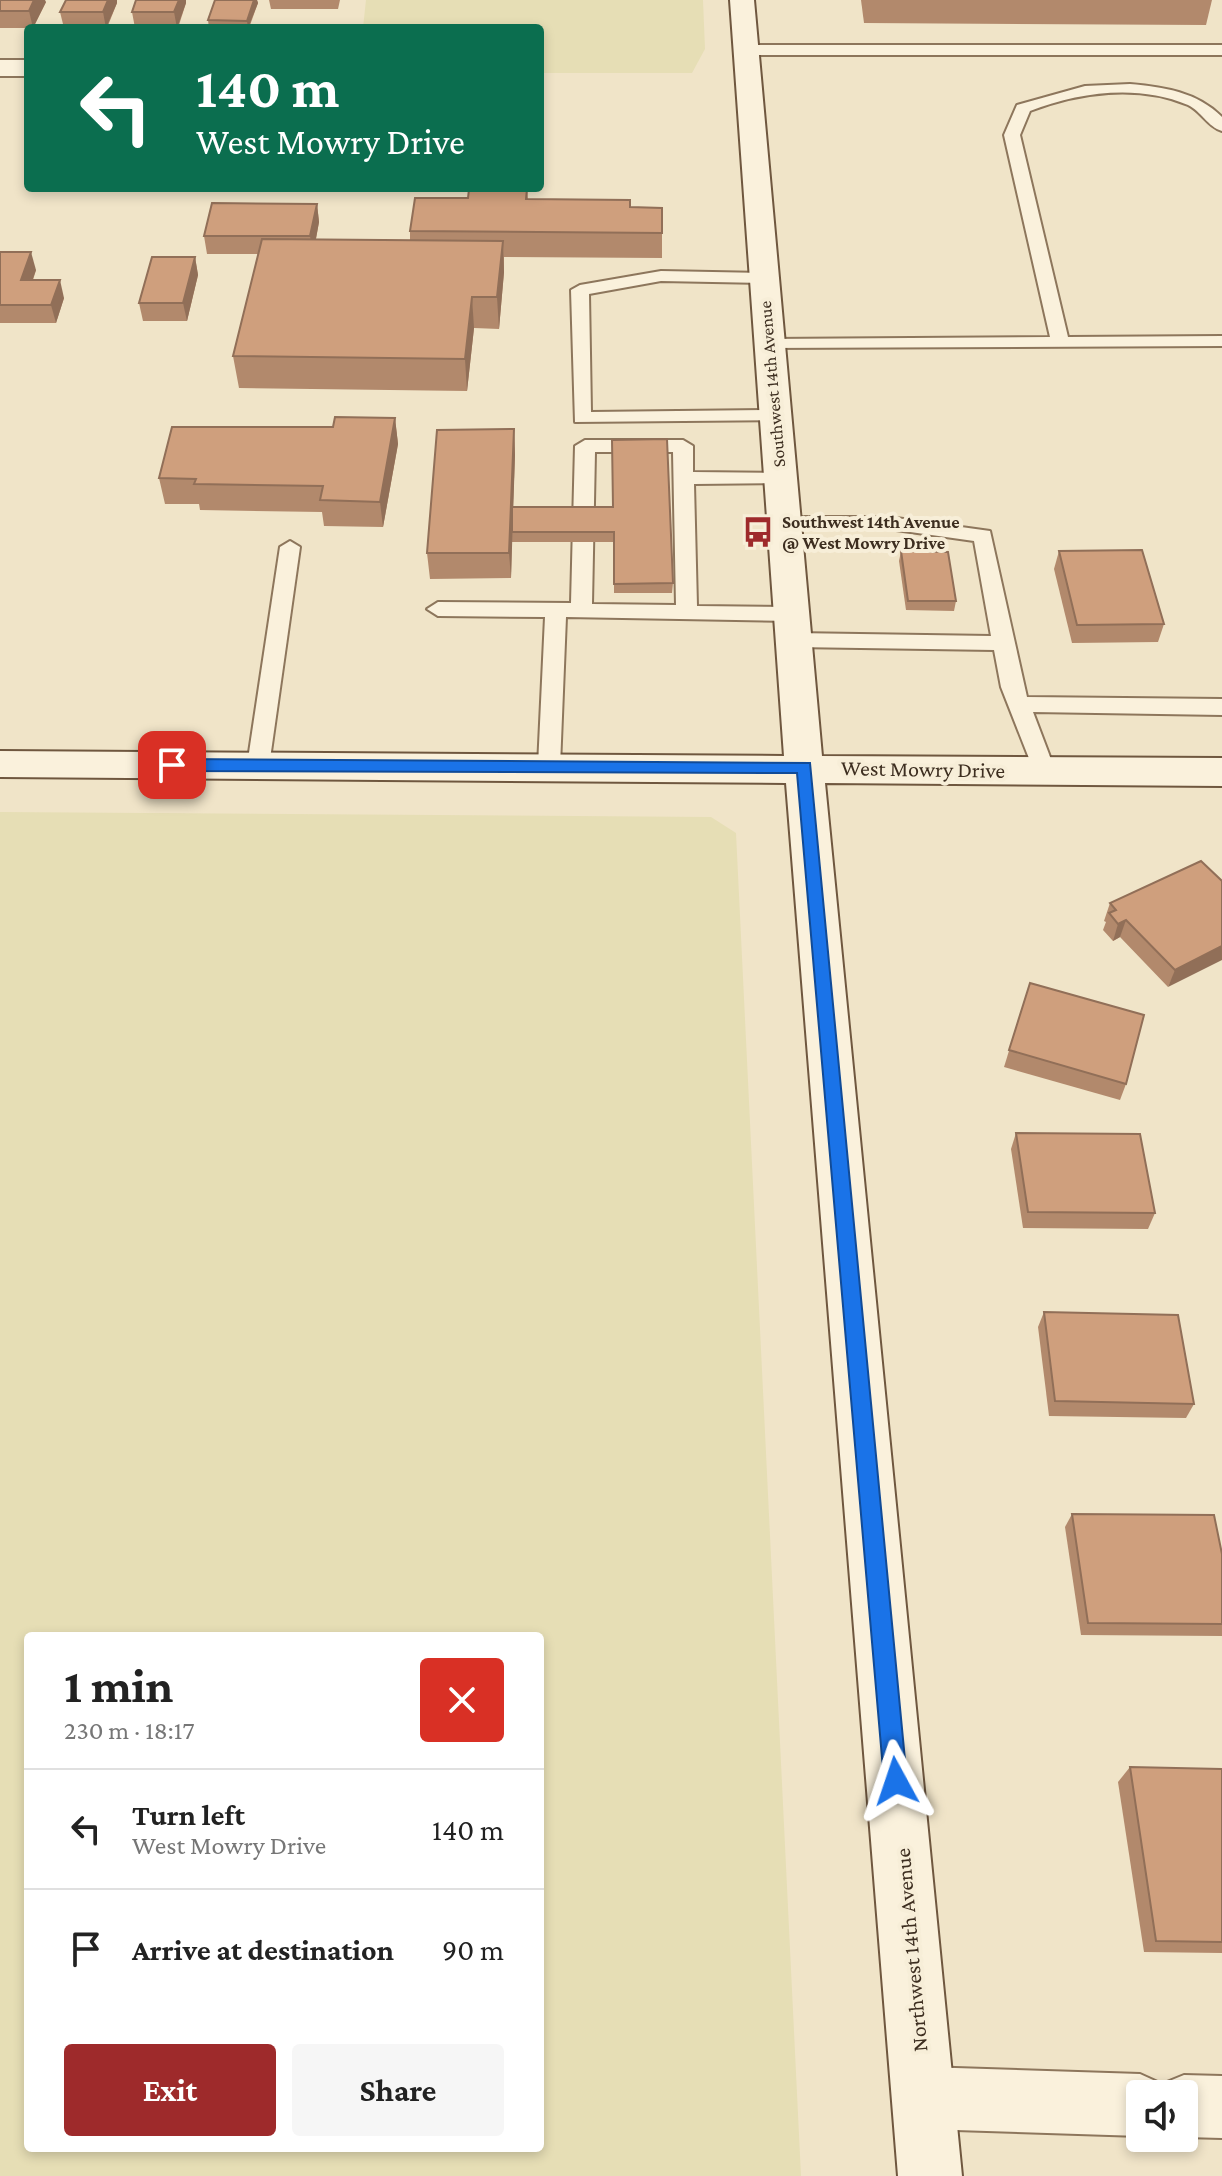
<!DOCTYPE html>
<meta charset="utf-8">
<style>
body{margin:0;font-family:"Crimson Pro",serif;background:#f6f6f6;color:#222;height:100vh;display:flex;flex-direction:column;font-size:30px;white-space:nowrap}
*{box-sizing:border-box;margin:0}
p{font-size:26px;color:#767676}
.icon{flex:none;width:44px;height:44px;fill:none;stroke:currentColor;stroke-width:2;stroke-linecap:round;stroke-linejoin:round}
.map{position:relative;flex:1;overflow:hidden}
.details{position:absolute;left:24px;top:1632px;width:520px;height:520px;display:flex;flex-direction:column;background:#fff;border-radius:8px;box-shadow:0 4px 12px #0003}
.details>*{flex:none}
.hud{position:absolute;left:24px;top:24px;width:520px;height:168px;border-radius:8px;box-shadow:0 4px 12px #0003;background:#0b6e4f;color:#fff;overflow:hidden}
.controls{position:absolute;left:1126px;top:2080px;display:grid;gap:16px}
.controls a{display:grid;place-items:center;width:72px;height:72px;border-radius:8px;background:#fff;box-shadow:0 4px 12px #0003;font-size:40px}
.pin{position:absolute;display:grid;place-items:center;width:68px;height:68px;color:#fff;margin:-34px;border-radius:16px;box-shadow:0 4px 12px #0006}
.me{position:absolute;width:88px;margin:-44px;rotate:355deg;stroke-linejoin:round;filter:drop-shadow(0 0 6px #0008)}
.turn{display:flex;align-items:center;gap:28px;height:168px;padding:0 40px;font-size:36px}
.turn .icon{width:104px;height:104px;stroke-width:2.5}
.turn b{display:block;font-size:56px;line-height:68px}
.round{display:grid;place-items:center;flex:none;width:84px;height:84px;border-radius:8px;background:#f6f6f6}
.headline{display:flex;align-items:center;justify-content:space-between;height:136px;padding:0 40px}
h1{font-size:48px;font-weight:700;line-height:60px}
.action{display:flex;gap:16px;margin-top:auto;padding:16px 40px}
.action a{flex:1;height:92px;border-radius:8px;background:#9e2a2b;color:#fff;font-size:32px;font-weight:700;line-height:92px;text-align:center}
.action a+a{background:#f6f6f6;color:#222}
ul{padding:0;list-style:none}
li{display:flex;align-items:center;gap:24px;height:120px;padding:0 40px;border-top:2px solid #e0e0e0}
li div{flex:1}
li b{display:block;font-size:30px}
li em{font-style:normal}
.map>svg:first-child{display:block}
.farmland{fill:#e6deb5;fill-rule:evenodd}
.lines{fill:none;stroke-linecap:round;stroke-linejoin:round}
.lane-casing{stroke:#8d765c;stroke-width:4}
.street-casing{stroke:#8d765c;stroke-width:4}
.secondary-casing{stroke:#6f573f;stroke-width:4}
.lane{fill:#faf1dc;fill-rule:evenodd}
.street{fill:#faf1dc;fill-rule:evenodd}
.secondary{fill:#faf1dc;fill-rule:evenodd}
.wall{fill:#b2896c}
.shaded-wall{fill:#916f58}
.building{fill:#cf9f7d;stroke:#916f58;stroke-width:2}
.route{fill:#1a73e8;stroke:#114b97;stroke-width:2}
.labels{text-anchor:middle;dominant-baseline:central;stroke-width:8;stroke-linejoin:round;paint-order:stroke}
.far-street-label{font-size:18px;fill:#3d2e20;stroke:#f7eed8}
.far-poi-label{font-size:18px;font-weight:bold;fill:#3d2e20;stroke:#f7eed8;text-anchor:start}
.street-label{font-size:22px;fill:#3d2e20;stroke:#f7eed8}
</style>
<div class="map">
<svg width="1222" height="2176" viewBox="0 0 1222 2176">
<rect width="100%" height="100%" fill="#f0e4c8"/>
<g class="farmland">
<path d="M 366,0 L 703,0 L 705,49 L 692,73 L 540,73 L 540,28 L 363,28 Z"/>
<path d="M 0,812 L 711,817 L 736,833 L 801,2176 L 0,2176 ZM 28,1636 L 540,1636 L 540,2148 L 28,2148 Z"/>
</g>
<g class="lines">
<defs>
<g id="lane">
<path d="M 1222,45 L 1222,55 L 746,55 L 738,50 L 746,45 Z"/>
<path d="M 1130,84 C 1164,87 1197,92 1222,117 L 1222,131 C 1208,127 1201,111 1188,105 C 1138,84 1079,92 1030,111 L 1020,135 L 1068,337 L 1222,336 L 1222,346 L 763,348 L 760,344 L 769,339 L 1050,337 L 1004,135 L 1017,105 L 1085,86 Z"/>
<path d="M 661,271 L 764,273 L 773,278 L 764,283 L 661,281 L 589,294 L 591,412 L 775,410 L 782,412 L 782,420 L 575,422 L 571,290 L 580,285 Z"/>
<path d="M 585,440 L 683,440 L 693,446 L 693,472 L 787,473 L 790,477 L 787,481 L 780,483 L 694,484 L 697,606 L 791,607 L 802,614 L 791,621 L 566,617 L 560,766 L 549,774 L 538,766 L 545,617 L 438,616 L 427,609 L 438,602 L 571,603 L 575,446 ZM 595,452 L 673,452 L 676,605 L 592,604 Z"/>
<path d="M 784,517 L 889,517 L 990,531 L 1027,697 L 1222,699 L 1222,715 L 1033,712 L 1055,770 L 1052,776 L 1036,776 L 1001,687 L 994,650 L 794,647 L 783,640 L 794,633 L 991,636 L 974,541 L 889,529 L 777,527 L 774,523 L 777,519 Z"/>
<path d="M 290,541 L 300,547 L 269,766 L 258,774 L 247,766 L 280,547 Z"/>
</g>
<g id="street">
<rect x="0" y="60" width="28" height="16"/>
<path d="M 924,2067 L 1140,2074 L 1162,2084 L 1184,2075 L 1222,2076 L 1222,2138 L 1184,2137 L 1184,2094 L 1140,2094 L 1140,2136 L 924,2129 L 902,2120 L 893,2098 L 902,2076 Z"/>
</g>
<path id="secondary" d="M 730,0 L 754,0 L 822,756 L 1222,758 L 1222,786 L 825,783 L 962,2176 L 898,2176 L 786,783 L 0,777 L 0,751 L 784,756 Z"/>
</defs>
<use href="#lane" class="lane-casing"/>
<use href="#street" class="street-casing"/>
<use href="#secondary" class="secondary-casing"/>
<use href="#lane" class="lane"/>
<use href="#street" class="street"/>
<use href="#secondary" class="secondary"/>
</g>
<g class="wall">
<path d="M 0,0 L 46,2 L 33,28 L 0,28 Z"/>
<path d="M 66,0 L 117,0 L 117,3 L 107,28 L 64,28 L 60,12 Z"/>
<path d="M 136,0 L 186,0 L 186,3 L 178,28 L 135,28 L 132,12 Z"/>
<path d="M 215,0 L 257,0 L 258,3 L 249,28 L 209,28 L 208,20 Z"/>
<path d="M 269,0 L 340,0 L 338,9 L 271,9 Z"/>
<path d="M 861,0 L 1212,0 L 1206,25 L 864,23 Z"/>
<path d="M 527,189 L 528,199 L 630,207 L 662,233 L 662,258 L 504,257 L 504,272 L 499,329 L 474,328 L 467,391 L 239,388 L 233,356 L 258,254 L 207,254 L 204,236 L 317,204 L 319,222 L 316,239 L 410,240 L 410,231 L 468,198 Z"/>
<path d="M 0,252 L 36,270 L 33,280 L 64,298 L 56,323 L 0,323 Z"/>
<path d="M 195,257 L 198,275 L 187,321 L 143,321 L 139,303 Z"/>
<path d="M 395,418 L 398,444 L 383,527 L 324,526 L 322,512 L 200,510 L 199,504 L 165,504 L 159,478 L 333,427 Z"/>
<path d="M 514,429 L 515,455 L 513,507 L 613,507 L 673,583 L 672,593 L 614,593 L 614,542 L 512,542 L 512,540 L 511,578 L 430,579 L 427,553 Z"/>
<path d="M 901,551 L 956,601 L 954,611 L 906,610 L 899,561 Z"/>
<path d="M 1059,551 L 1164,624 L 1158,642 L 1072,643 L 1054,569 Z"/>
<path d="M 1222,881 L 1168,987 L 1120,937 L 1113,941 L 1103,930 L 1106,922 L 1104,921 L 1110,903 Z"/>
<path d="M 1030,983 L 1126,1084 L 1120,1100 L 1004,1067 Z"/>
<path d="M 1016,1133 L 1155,1213 L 1148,1229 L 1023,1228 L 1011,1149 Z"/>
<path d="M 1044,1312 L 1194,1404 L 1186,1418 L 1049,1416 L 1038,1327 Z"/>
<path d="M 1072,1514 L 1222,1554 L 1222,1636 L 1081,1635 L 1065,1527 Z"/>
<path d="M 1130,1767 L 1222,1769 L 1222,1953 L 1144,1952 L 1118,1782 Z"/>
</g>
<g class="shaded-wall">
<path d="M 34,0 L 45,0 L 46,2 L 33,28 L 29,11 Z"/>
<path d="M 108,0 L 117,0 L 117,3 L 106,28 L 103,12 Z"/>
<path d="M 179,0 L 186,0 L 186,3 L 177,28 L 174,12 Z"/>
<path d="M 254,0 L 257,0 L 258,3 L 248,28 L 247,21 Z"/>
<path d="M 317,204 L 319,222 L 313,254 L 310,236 Z"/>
<path d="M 503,241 L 504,272 L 499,329 L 497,297 Z"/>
<path d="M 31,252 L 36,270 L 26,298 L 21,280 Z"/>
<path d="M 195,257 L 198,275 L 187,321 L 183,303 Z"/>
<path d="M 60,280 L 64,298 L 56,323 L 51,305 Z"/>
<path d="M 472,297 L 474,328 L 467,391 L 465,359 Z"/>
<path d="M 395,418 L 398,444 L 383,527 L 380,502 Z"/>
<path d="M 514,429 L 515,455 L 511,578 L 509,553 Z"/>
<path d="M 1126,920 L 1120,937 L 1113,941 L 1118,924 Z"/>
<path d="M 1222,946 L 1222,960 L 1168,987 L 1175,970 Z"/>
</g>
<g class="building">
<path d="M 0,0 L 34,0 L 29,11 L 0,11 Z"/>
<path d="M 66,0 L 108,0 L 103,12 L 60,12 Z"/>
<path d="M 136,0 L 179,0 L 174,12 L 132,12 Z"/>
<path d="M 215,0 L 254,0 L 247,21 L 208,20 Z"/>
<path d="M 469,189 L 527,189 L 526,199 L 630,200 L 630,207 L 662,208 L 662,233 L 410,231 L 415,198 L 468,198 Z"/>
<path d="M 212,203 L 317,204 L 310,236 L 204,236 Z"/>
<path d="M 262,239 L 503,241 L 497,297 L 472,297 L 465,359 L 233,356 Z"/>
<path d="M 0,252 L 31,252 L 21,280 L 60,280 L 51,305 L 0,305 Z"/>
<path d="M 152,257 L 195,257 L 183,303 L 139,303 Z"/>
<path d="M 335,417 L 395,418 L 380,502 L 320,500 L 323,486 L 194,484 L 196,479 L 159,478 L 172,427 L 333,427 Z"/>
<path d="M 514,429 L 509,553 L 427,553 L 437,430 Z"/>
<path d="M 667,439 L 673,583 L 614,584 L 614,532 L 512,532 L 512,507 L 613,507 L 612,440 Z"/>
<path d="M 1142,550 L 1164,624 L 1077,625 L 1059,551 Z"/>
<path d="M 901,551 L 948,552 L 956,601 L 908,601 Z"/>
<path d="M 1201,861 L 1222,881 L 1222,946 L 1175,970 L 1126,920 L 1118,924 L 1109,913 L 1116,910 L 1110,903 Z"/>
<path d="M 1030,983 L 1144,1015 L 1126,1084 L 1009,1050 Z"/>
<path d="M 1016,1133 L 1140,1134 L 1155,1213 L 1028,1212 Z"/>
<path d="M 1044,1312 L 1178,1315 L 1194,1404 L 1055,1401 Z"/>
<path d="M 1072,1514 L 1214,1515 L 1222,1554 L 1222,1624 L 1088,1623 Z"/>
<path d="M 1130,1767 L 1222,1769 L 1222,1942 L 1156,1941 Z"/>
</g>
<path class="route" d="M 172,759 L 810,763 L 907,1781 L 904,1790 L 896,1793 L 887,1790 L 884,1781 L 797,773 L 172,771 L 164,765 Z"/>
<defs>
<symbol id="bus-bare" viewBox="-9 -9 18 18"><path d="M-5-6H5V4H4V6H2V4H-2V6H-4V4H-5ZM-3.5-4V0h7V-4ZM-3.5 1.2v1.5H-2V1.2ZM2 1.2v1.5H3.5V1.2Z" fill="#9e2a2b" stroke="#f7eed8" stroke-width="2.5" paint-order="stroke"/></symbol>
</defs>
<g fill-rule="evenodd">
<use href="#bus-bare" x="736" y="510" width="44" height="44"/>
</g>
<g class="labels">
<g class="far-street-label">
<text transform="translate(772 384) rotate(-95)">Southwest 14th Avenue</text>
</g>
<g class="far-poi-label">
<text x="782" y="522">Southwest 14th Avenue<tspan x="782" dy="21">@ West Mowry Drive</tspan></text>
</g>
<g class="street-label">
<text transform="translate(923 769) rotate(1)">West Mowry Drive</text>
<text transform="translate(911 1950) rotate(-95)">Northwest 14th Avenue</text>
</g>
</g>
</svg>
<div class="controls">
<a><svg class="icon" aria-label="sound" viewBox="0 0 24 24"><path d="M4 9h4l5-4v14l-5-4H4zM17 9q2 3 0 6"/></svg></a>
</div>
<div class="pin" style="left:172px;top:765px;background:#d93025"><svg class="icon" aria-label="arrive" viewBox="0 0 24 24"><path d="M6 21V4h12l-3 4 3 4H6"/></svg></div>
<svg class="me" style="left:896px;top:1781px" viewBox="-20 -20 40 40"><path d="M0-17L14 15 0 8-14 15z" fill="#1a73e8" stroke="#fff" stroke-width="4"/></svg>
<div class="hud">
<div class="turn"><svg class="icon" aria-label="left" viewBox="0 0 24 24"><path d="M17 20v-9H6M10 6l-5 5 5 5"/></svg><div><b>140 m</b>West Mowry Drive</div></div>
</div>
<section class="details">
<div class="headline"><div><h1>1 min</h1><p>230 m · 18:17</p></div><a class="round" style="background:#d93025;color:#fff"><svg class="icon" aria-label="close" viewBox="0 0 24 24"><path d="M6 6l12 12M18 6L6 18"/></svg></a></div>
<ul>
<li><svg class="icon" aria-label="left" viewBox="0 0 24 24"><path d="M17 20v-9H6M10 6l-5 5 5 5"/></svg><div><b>Turn left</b><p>West Mowry Drive</p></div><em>140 m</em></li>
<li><svg class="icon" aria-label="arrive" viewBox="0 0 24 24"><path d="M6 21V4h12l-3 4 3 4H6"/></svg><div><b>Arrive at destination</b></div><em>90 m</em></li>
</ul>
<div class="action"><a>Exit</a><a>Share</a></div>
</section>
</div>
